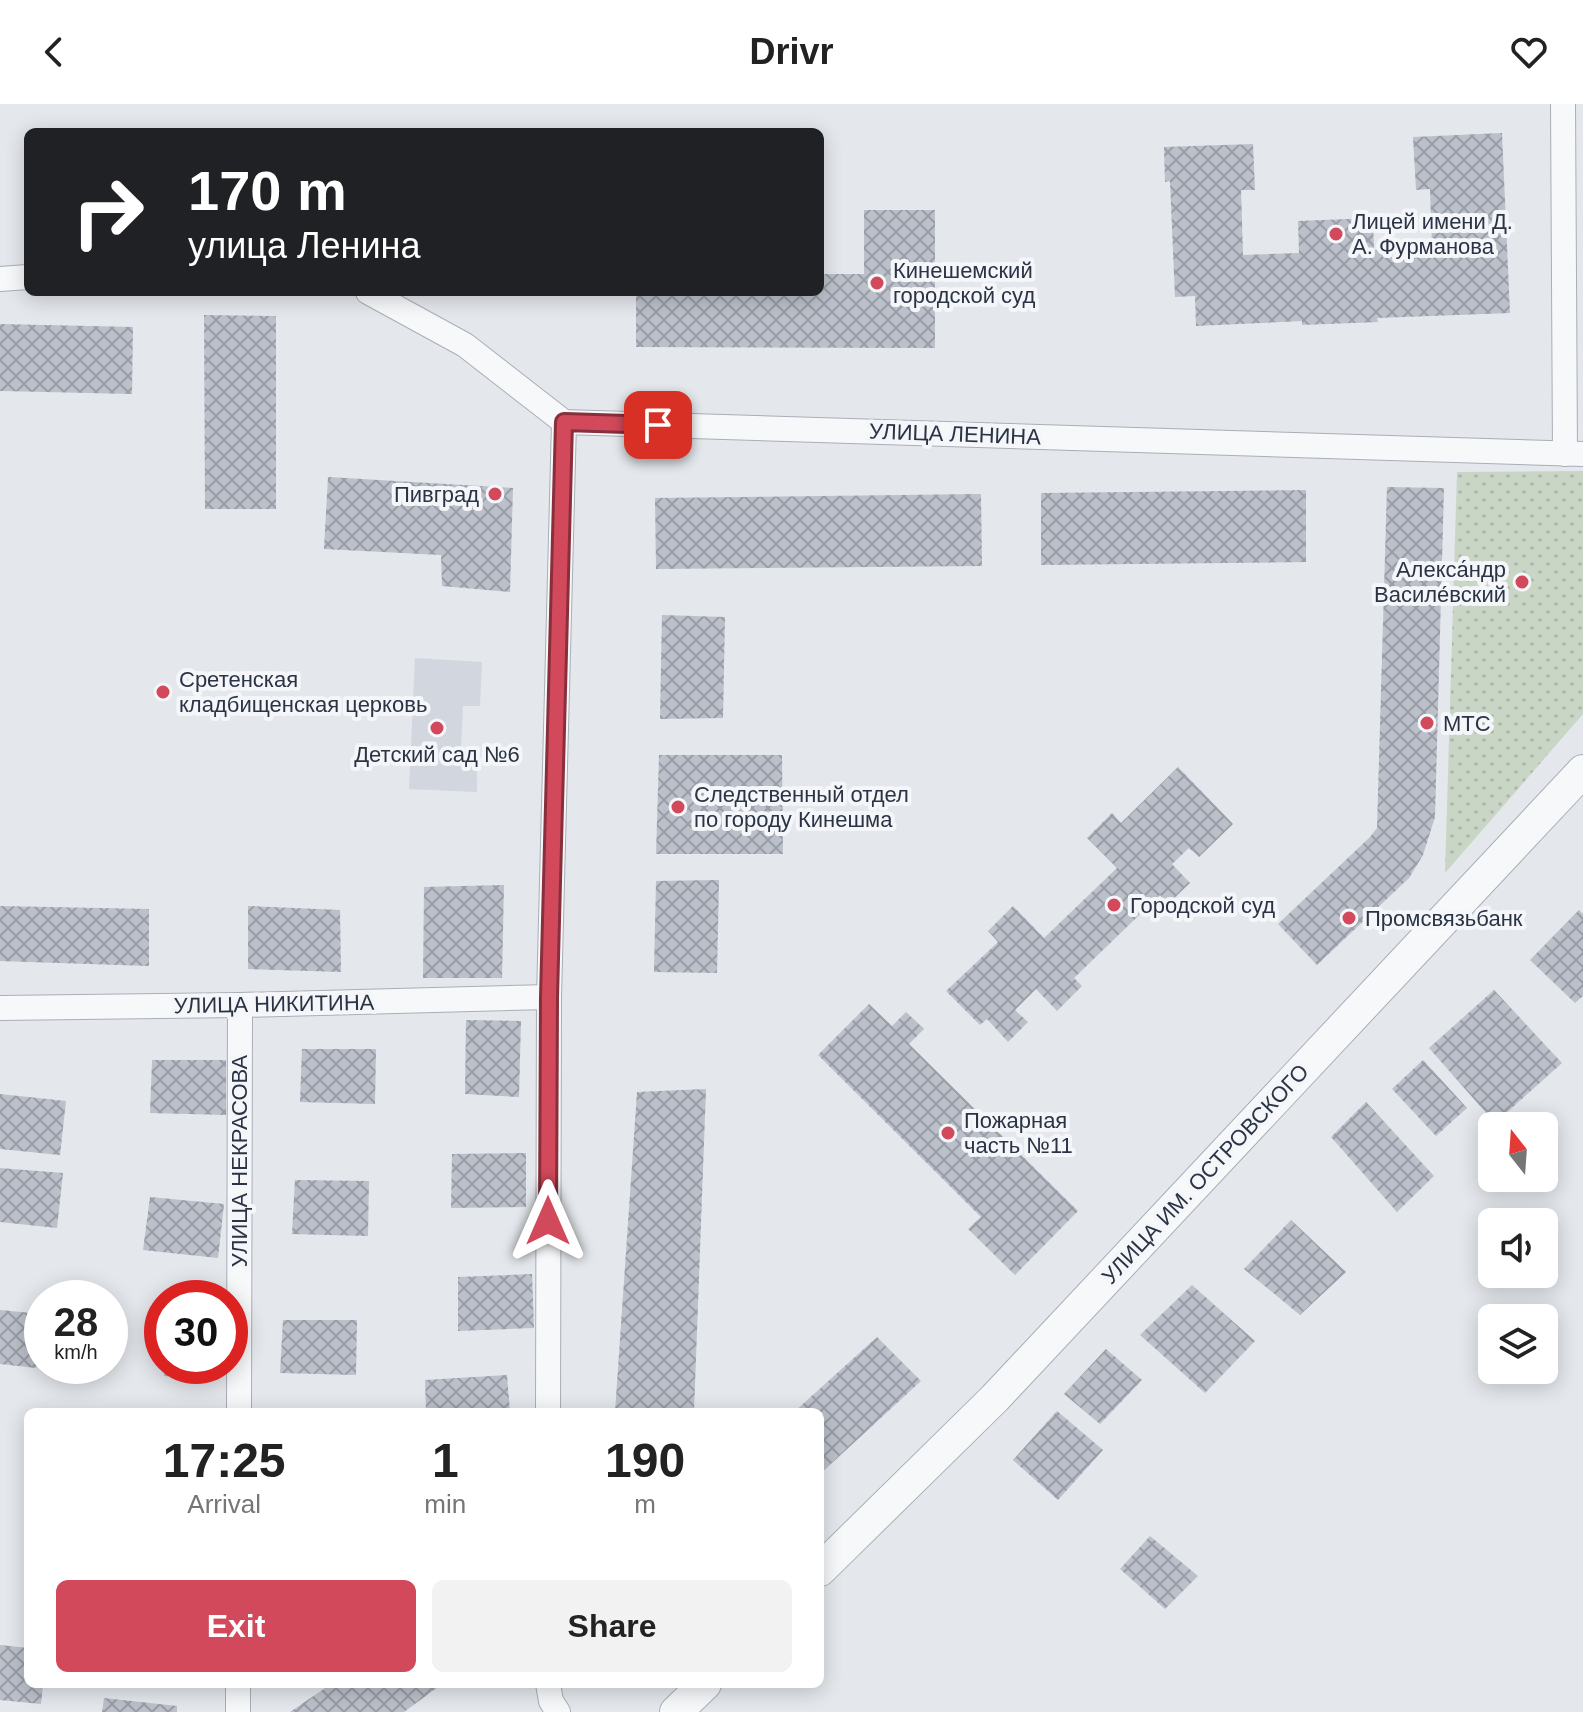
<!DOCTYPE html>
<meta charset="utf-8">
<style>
body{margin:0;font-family:Arial,sans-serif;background:#f2f2f2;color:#222;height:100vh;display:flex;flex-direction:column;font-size:30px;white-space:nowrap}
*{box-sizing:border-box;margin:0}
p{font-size:26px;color:#767676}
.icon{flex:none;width:44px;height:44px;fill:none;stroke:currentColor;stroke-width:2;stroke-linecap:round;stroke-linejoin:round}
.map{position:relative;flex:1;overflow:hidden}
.side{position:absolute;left:24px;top:1304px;width:800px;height:280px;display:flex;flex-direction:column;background:#fff;border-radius:12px;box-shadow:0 4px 20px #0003}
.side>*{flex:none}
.banner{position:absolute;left:24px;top:24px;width:800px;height:168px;border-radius:12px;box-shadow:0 4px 20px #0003;background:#202124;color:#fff;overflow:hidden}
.needle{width:52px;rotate:343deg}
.controls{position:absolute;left:1478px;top:1008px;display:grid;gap:16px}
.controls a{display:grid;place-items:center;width:80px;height:80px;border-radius:12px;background:#fff;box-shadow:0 4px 20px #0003;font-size:40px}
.speed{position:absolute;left:24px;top:1176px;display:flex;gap:16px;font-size:40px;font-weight:700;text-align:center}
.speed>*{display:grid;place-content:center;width:104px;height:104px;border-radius:50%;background:#fff;box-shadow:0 4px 20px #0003;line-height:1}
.speed small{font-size:20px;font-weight:400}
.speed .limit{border:12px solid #d22;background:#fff;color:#111}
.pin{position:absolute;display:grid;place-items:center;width:68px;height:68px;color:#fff;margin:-34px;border-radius:16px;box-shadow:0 4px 12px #0006}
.me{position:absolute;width:88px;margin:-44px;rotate:0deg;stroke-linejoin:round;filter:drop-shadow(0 0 6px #0008)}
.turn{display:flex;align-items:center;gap:28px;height:168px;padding:0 32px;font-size:36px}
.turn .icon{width:104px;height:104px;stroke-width:2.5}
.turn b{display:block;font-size:56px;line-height:68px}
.eta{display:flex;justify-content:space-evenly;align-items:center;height:136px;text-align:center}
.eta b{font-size:48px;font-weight:800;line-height:56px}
.cta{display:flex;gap:16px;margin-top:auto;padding:16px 32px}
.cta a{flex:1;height:92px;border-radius:12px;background:#d1495b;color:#fff;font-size:32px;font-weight:800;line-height:92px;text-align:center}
.cta a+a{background:#f2f2f2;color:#222}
header{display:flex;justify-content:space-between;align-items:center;height:104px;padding:0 32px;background:#fff;font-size:36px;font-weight:800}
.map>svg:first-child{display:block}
.built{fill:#d2d6de}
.green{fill:url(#green-dots)}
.building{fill:url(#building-cross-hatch)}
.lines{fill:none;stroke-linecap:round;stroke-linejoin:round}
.minor-casing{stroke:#a9aeb7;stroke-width:26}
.tertiary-casing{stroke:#a9aeb7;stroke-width:34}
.minor{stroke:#f7f8fa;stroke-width:24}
.tertiary{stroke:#f7f8fa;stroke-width:32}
.route-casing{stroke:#882f3b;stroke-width:20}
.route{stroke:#d1495b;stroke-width:14}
.poi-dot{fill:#d1495b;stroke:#f4f6f9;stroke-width:3}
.labels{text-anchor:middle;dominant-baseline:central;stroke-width:8;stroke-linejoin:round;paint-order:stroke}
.poi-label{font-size:22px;fill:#2b3445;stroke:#f4f6f9;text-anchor:start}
.street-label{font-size:22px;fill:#2b3445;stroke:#f4f6f9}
</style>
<header><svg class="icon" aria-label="back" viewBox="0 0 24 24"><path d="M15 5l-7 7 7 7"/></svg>Drivr<svg class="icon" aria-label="heart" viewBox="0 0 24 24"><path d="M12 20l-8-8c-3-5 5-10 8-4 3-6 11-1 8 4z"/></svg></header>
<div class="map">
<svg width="1583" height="1608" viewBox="0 0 1583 1608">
<defs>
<pattern id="green-dots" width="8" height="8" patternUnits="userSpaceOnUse" patternTransform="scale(2)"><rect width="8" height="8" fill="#c9d6c5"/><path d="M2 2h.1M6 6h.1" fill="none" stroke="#adb8ab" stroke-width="1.8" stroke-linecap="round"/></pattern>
<pattern id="building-cross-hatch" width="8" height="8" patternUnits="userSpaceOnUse" patternTransform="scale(2)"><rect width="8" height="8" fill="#bbc0ca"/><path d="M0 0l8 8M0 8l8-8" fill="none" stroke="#989da6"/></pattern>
</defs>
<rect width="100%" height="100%" fill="#e4e7ec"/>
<path class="built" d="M 415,554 L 482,558 L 480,602 L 463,602 L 461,645 L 477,648 L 477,688 L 409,685 Z"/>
<path class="green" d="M 1583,367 L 1583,610 L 1445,769 L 1457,368 Z"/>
<g class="building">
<path d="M 1502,29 L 1510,209 L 1377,214 L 1378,218 L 1302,221 L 1302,217 L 1196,222 L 1195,192 L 1175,193 L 1170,77 L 1165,78 L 1164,43 L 1253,40 L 1255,86 L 1241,86 L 1243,151 L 1299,149 L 1298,117 L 1373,114 L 1374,146 L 1432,143 L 1430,85 L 1416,86 L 1413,33 Z"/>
<path d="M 864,106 L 935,106 L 935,244 L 636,243 L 636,188 L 820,188 L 820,170 L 864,170 Z"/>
<path d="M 204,211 L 276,212 L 276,405 L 205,405 Z"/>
<path d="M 0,220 L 133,223 L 132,290 L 0,287 Z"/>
<path d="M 328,373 L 513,384 L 510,488 L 442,482 L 441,451 L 324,445 Z"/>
<path d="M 1387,383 L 1444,384 L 1435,713 L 1423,751 L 1409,774 L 1317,861 L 1278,820 L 1370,733 L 1377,724 Z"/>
<path d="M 1306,386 L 1306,458 L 1041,461 L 1041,389 Z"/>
<path d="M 981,390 L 982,462 L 656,465 L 655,394 Z"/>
<path d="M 662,511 L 725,513 L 723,614 L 660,615 Z"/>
<path d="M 659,651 L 782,651 L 783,750 L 656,750 Z"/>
<path d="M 1178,663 L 1233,720 L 1199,753 L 1189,744 L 1172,760 L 1190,779 L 1168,800 L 1160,791 L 1074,874 L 1082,882 L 1057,907 L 1036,885 L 1015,906 L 1028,918 L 1008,938 L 987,915 L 980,921 L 946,887 L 998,838 L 988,827 L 1013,802 L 1044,834 L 1117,764 L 1087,734 L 1112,709 L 1121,719 Z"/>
<path d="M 719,776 L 717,869 L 654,868 L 656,777 Z"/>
<path d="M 504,781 L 502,874 L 423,874 L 424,783 Z"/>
<path d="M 0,802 L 149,805 L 149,862 L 0,857 Z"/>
<path d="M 248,802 L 340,806 L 341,868 L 248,865 Z"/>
<path d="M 1579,806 L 1583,810 L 1583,892 L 1575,899 L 1530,856 Z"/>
<path d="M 1494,886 L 1562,959 L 1495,1019 L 1429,944 Z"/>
<path d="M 869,900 L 892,922 L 906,908 L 924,925 L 909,940 L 1078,1107 L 1015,1171 L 968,1125 L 981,1113 L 818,951 Z"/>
<path d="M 466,916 L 521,917 L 519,993 L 465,990 Z"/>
<path d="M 302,945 L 376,945 L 375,1000 L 300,998 Z"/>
<path d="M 152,956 L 226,956 L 226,1011 L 150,1009 Z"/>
<path d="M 1423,956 L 1467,1004 L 1436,1032 L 1392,985 Z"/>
<path d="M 706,985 L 694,1308 L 615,1308 L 637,988 Z"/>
<path d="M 0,990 L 66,997 L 60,1051 L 0,1045 Z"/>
<path d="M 1366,998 L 1434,1072 L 1397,1108 L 1331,1033 Z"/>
<path d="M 526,1049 L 526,1103 L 451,1104 L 452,1050 Z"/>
<path d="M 0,1064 L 63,1069 L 57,1124 L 0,1118 Z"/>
<path d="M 295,1076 L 369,1077 L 368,1132 L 292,1130 Z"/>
<path d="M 150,1093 L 224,1100 L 218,1154 L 143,1146 Z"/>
<path d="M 1291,1116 L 1346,1168 L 1300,1211 L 1244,1165 Z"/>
<path d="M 532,1170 L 534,1224 L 458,1227 L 458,1173 Z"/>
<path d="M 1192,1181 L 1255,1237 L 1205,1289 L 1140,1231 Z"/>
<path d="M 0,1206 L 42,1210 L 36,1264 L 0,1260 Z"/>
<path d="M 283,1216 L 357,1216 L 356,1271 L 280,1269 Z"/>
<path d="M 877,1233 L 921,1277 L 820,1370 L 820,1308 L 794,1308 Z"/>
<path d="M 1106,1245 L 1142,1276 L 1100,1320 L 1064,1290 Z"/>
<path d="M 165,1262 L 219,1262 L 218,1276 L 164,1272 Z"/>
<path d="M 507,1271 L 510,1308 L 426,1308 L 425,1276 Z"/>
<path d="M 1057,1307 L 1103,1346 L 1058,1396 L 1013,1356 Z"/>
<path d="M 1150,1432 L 1198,1472 L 1165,1505 L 1120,1465 Z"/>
<path d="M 0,1541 L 28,1544 L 28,1580 L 43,1580 L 41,1600 L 0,1596 Z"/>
<path d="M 331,1580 L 442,1580 L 404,1608 L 290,1608 Z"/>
<path d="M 104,1594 L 177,1602 L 177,1608 L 102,1608 Z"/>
</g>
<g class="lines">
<defs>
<g id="minor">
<path d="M 1563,0 L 1565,350"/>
<path d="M 0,175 L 28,173"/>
<path d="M 368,188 L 465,241 L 564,318 L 1583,350"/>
<path d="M 0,904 L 240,901 L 549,893"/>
<path d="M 239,1308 L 240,901"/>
<path d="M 548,1308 L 549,893 L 564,318"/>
<path d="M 548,1580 L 551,1597 L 558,1608"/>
<path d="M 238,1608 L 238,1580"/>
</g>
<g id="tertiary">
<path d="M 820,1466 L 995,1294 L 1583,667"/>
<path d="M 676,1608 L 705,1580"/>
</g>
</defs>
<use href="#minor" class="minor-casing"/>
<use href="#tertiary" class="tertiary-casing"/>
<use href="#minor" class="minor"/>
<use href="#tertiary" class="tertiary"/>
</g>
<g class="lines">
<defs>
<path id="route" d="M 548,1117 L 549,893 L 564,318 L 658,321"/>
</defs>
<use href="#route" class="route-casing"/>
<use href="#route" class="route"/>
</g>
<g class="poi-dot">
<circle cx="1336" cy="130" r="8"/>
<circle cx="877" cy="179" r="8"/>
<circle cx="495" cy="390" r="8"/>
<circle cx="1522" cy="478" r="8"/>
<circle cx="163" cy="588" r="8"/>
<circle cx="1427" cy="619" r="8"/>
<circle cx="437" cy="624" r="8"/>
<circle cx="678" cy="703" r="8"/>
<circle cx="1114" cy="801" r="8"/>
<circle cx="1349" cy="814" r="8"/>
<circle cx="948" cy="1029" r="8"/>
</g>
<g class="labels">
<g class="poi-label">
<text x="1352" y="117">Лицей имени Д.<tspan x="1352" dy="25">А. Фурманова</tspan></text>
<text x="893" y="166">Кинешемский<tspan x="893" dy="25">городской суд</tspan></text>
<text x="479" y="390" text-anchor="end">Пивград</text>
<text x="1506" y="465" text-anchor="end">Алекса́ндр<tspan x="1506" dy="25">Василе́вский</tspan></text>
<text x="179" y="575">Сретенская<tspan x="179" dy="25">кладбищенская церковь</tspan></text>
<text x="1443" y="619">МТС</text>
<text x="437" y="650" text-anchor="middle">Детский сад №6</text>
<text x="694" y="690">Следственный отдел<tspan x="694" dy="25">по городу Кинешма</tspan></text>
<text x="1130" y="801">Городской суд</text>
<text x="1365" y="814">Промсвязьбанк</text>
<text x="964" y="1016">Пожарная<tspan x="964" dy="25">часть №11</tspan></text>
</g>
<g class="street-label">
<text transform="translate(955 330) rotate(2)">УЛИЦА ЛЕНИНА</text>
<text transform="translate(274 900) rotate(-1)">УЛИЦА НИКИТИНА</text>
<text transform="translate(239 1057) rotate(-90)">УЛИЦА НЕКРАСОВА</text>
<text transform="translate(1205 1070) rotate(-47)">УЛИЦА ИМ. ОСТРОВСКОГО</text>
</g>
</g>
</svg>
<div class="controls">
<a><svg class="needle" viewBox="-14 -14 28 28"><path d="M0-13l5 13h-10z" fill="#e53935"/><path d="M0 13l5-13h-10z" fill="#767676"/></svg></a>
<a><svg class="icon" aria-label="sound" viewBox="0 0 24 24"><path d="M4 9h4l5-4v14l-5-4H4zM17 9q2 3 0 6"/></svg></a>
<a><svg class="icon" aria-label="layers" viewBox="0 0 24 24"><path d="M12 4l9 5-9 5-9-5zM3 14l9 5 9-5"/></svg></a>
</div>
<div class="speed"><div>28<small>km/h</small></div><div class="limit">30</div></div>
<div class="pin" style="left:658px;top:321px;background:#d93025"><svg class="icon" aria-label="arrive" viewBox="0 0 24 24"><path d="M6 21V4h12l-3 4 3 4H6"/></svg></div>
<svg class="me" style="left:548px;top:1117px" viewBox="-20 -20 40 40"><path d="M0-17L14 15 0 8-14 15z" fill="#d1495b" stroke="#fff" stroke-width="4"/></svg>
<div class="banner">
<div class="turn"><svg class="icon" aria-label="right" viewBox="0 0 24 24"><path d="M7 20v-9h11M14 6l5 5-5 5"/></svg><div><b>170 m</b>улица Ленина</div></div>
</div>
<section class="side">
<div class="eta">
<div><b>17:25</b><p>Arrival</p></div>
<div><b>1</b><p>min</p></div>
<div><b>190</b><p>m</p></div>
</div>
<div class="cta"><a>Exit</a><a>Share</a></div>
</section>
</div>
